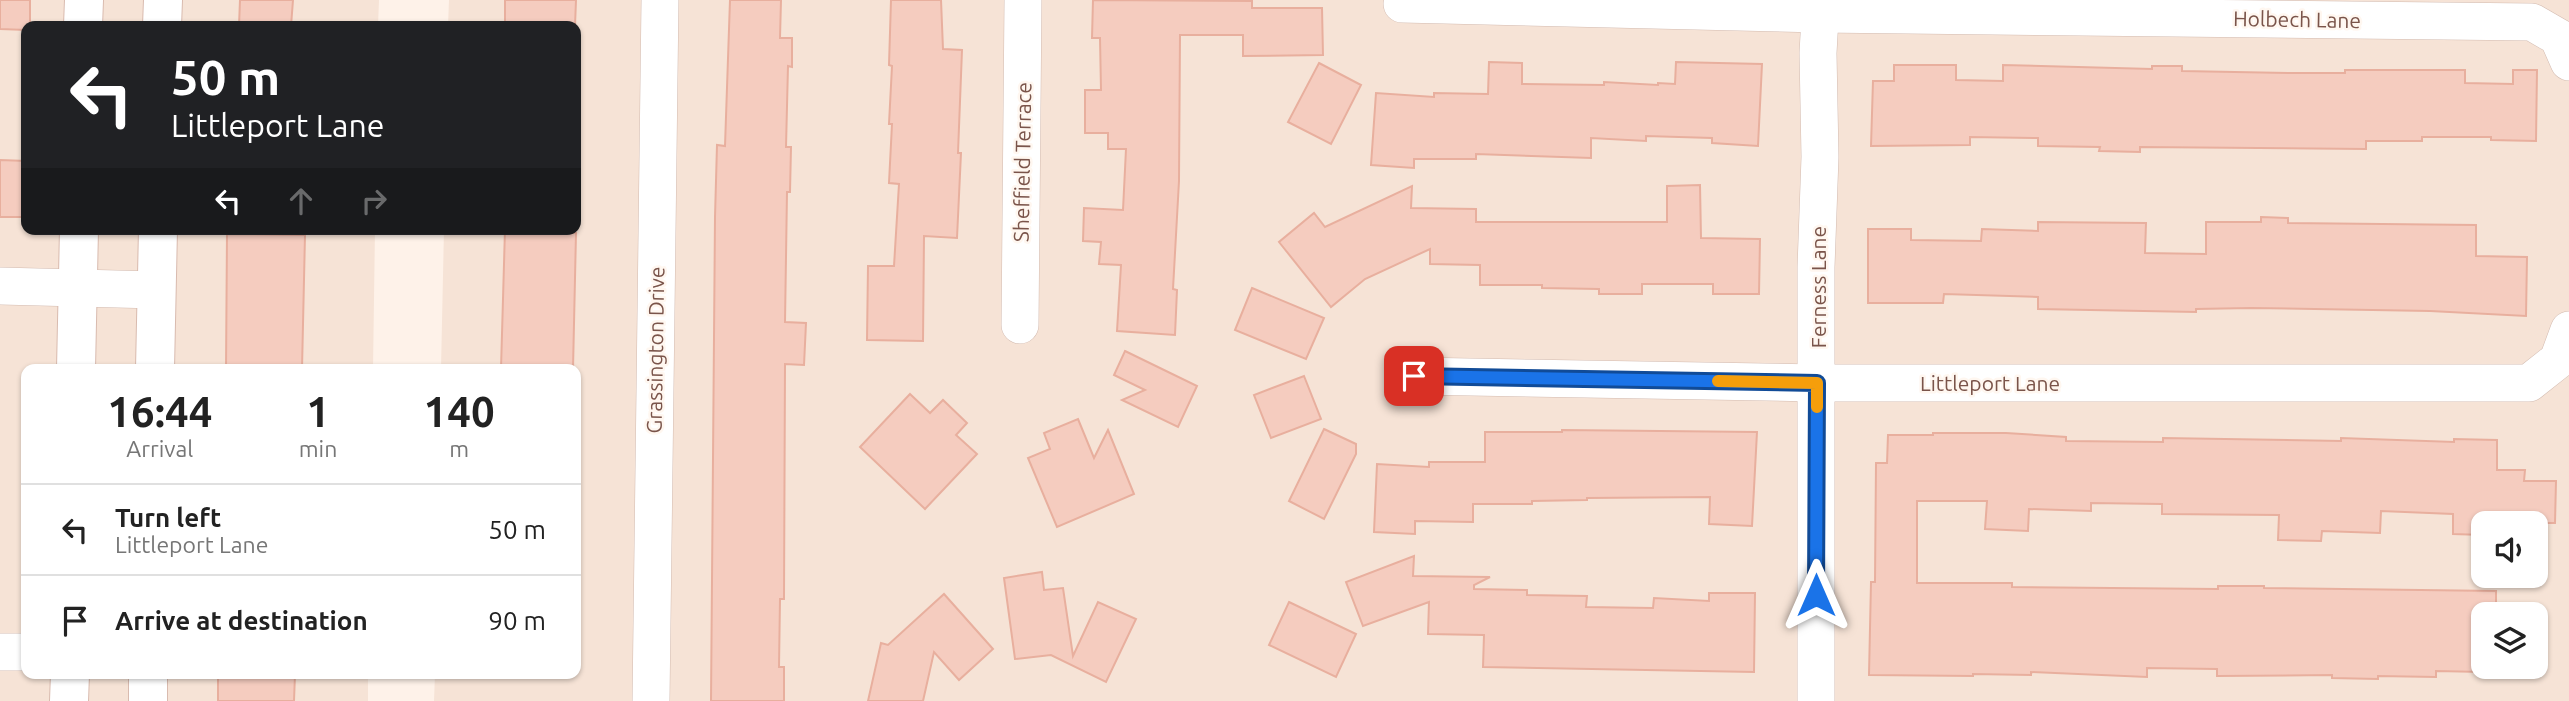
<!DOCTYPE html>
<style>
body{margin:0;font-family:Ubuntu,sans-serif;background:#f6f6f6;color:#222;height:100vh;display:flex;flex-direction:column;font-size:26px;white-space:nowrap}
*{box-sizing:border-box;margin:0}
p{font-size:23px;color:#767676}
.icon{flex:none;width:38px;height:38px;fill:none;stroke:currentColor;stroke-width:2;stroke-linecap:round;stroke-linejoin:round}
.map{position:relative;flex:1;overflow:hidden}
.panel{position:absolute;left:21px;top:364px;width:560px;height:315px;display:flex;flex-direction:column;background:#fff;border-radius:14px;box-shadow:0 2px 5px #0004}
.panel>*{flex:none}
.guide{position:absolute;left:21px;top:21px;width:560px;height:214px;border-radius:14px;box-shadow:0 2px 5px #0004;background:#202124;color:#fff;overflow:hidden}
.controls{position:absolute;left:2471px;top:511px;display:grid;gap:14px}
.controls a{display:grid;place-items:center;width:77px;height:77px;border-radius:14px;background:#fff;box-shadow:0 2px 5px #0004;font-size:35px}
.pin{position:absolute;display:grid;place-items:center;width:60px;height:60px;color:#fff;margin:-30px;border-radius:14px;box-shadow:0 4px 10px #0006}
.me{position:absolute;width:77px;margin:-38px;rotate:0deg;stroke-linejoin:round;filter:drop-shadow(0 0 5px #0008)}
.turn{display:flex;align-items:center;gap:24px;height:147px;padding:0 35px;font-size:32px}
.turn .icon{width:91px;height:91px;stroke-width:2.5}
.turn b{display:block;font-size:49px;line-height:60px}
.lanes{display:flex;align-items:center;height:66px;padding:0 35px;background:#0003;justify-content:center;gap:35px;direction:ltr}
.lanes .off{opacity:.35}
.eta{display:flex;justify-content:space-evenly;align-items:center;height:119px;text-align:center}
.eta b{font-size:42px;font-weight:700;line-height:49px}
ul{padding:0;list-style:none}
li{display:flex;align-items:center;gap:21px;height:91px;padding:0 35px;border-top:2px solid #e0e0e0}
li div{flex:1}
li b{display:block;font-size:26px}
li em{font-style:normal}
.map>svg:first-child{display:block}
.residential{fill:#f6e3d6;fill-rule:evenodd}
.building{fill:#f5ccbf;stroke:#e8af9e;stroke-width:2}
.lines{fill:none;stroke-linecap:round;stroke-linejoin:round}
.minor-casing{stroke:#d3bbb0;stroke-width:38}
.secondary-casing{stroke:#d9bbaf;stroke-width:40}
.minor{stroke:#fff;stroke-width:37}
.secondary{stroke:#fff;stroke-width:38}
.route-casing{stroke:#114b97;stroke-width:18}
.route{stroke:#1a73e8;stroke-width:12}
.slow{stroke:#f59e0b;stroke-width:12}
.labels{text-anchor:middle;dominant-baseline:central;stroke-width:5;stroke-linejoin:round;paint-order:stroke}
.street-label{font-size:21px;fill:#7a544a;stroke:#fff7f0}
</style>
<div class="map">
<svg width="2569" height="701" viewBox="0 0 2569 701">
<rect width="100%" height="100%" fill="#fef2e9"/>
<g class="residential">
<path d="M 0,0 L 379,0 L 378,26 L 26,26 L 26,229 L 375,229 L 373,369 L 26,369 L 26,674 L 368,674 L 368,701 L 0,701 Z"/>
<path d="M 449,0 L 2569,0 L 2569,701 L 434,701 L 435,674 L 576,674 L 576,369 L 441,369 L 444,229 L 576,229 L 576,26 L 448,26 ZM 2483,523 L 2536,523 L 2536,576 L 2483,576 ZM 2483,614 L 2536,614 L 2536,667 L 2483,667 Z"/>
</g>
<g class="building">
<path d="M 0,0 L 30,0 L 30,26 L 26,26 L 26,30 L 0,29 Z"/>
<path d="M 240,0 L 293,0 L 291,26 L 239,26 Z"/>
<path d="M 505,0 L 576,0 L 575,26 L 505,26 Z"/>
<path d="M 730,0 L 781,0 L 780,38 L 792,38 L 792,67 L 788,66 L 786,147 L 791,147 L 790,192 L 787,192 L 785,322 L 806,323 L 804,365 L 785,364 L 784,599 L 780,599 L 779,667 L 784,667 L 784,701 L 711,701 L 715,217 L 717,145 L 725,146 Z"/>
<path d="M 891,0 L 941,0 L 943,49 L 962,50 L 958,153 L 961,153 L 957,238 L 924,236 L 923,341 L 867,340 L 868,266 L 894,266 L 899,184 L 889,183 L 892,124 L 889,124 L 892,66 L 889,65 Z"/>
<path d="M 1093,0 L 1252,1 L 1252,8 L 1322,8 L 1323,55 L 1243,56 L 1243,35 L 1180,35 L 1179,181 L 1173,289 L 1177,290 L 1175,335 L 1117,331 L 1121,265 L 1099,264 L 1101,242 L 1083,241 L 1084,208 L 1123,210 L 1126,149 L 1108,149 L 1108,133 L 1085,133 L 1085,90 L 1101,90 L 1100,38 L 1092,38 Z"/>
<path d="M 1489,62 L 1522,63 L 1522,84 L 1604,85 L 1604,82 L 1658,85 L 1658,83 L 1675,84 L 1676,62 L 1762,64 L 1758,146 L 1712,143 L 1712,138 L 1646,136 L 1646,141 L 1591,138 L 1591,158 L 1476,154 L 1476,159 L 1414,159 L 1414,168 L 1371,165 L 1376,93 L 1434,97 L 1434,93 L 1488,94 Z"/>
<path d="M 1319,63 L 1361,85 L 1331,144 L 1288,122 Z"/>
<path d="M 1894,65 L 1956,65 L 1956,80 L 2003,81 L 2003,65 L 2152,69 L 2152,66 L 2182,66 L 2182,71 L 2292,73 L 2345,73 L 2345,70 L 2465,70 L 2465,83 L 2513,84 L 2513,70 L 2537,70 L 2536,141 L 2491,140 L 2491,137 L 2422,137 L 2422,141 L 2366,141 L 2366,149 L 2140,147 L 2140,152 L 2099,151 L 2100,147 L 2038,146 L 2038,138 L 1970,137 L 1970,145 L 1871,146 L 1873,81 L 1894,81 Z"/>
<path d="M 0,160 L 26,161 L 26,217 L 0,217 Z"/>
<path d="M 1700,185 L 1701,238 L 1760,239 L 1759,294 L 1713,294 L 1713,284 L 1642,284 L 1642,294 L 1599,294 L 1599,289 L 1542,288 L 1542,285 L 1480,285 L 1480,265 L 1430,264 L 1430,249 L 1365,279 L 1331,307 L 1279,242 L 1314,213 L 1325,227 L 1412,186 L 1411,208 L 1476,209 L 1476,222 L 1667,222 L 1667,186 Z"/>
<path d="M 2261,217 L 2288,218 L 2288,223 L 2476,225 L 2476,256 L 2527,257 L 2526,316 L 2430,311 L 2251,308 L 2196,309 L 2196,312 L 2038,309 L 2038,297 L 1944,294 L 1943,303 L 1868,303 L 1868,229 L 1911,229 L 1911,240 L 1981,241 L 1982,229 L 2038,231 L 2038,222 L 2146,223 L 2145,253 L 2206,254 L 2206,222 L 2261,222 Z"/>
<path d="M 505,229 L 556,229 L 556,232 L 576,233 L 573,369 L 501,369 Z"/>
<path d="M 227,234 L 305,235 L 302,369 L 226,369 Z"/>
<path d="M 1252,288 L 1324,318 L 1306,359 L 1235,330 Z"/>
<path d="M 1125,351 L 1197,386 L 1178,427 L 1122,400 L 1145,390 L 1114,375 Z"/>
<path d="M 1304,376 L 1321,419 L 1271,438 L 1254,395 Z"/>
<path d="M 910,394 L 930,413 L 943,400 L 967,423 L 956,435 L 977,454 L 925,509 L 860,447 Z"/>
<path d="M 1078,419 L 1094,458 L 1108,430 L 1134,494 L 1057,527 L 1028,458 L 1050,449 L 1044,433 Z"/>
<path d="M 1324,429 L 1356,444 L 1356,454 L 1324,519 L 1289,501 Z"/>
<path d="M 1562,430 L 1757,432 L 1752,526 L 1709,524 L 1710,497 L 1587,498 L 1587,500 L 1532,501 L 1532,504 L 1473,504 L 1473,522 L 1415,521 L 1415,534 L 1374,532 L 1377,464 L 1429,467 L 1429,462 L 1485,462 L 1485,432 L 1562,432 Z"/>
<path d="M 1933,433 L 2006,433 L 2066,437 L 2066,441 L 2163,442 L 2163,438 L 2341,441 L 2341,438 L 2454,442 L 2454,439 L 2497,440 L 2497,470 L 2525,470 L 2524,481 L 2556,481 L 2555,523 L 2483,523 L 2483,535 L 2453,534 L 2453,514 L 2381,511 L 2380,533 L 2322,531 L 2321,541 L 2278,540 L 2279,515 L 2162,514 L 2162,504 L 2091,503 L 2091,511 L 2029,509 L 2028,531 L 1985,529 L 1987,501 L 1917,501 L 1917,583 L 2012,583 L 2012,587 L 2218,589 L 2218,586 L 2264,586 L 2264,588 L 2496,591 L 2496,614 L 2483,614 L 2483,672 L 2436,671 L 2436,677 L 2378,676 L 2378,679 L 2332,678 L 2332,675 L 2217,676 L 2217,669 L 2147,668 L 2147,677 L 2031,672 L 2031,675 L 1973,674 L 1973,676 L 1869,675 L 1871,582 L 1875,582 L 1876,463 L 1887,463 L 1888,435 L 1933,435 Z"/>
<path d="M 1414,556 L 1413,576 L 1490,577 L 1474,585 L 1474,589 L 1527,590 L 1527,595 L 1587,596 L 1586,607 L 1653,608 L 1654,598 L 1709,601 L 1709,593 L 1755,593 L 1754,672 L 1483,667 L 1484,635 L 1428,634 L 1429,602 L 1363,626 L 1346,582 Z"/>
<path d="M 1042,572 L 1044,590 L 1063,588 L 1073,656 L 1098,602 L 1136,619 L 1106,682 L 1051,655 L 1015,659 L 1004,578 Z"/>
<path d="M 944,594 L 993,649 L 959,680 L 934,652 L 923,701 L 868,701 L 881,643 L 888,645 Z"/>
<path d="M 1289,602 L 1356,634 L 1336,677 L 1269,645 Z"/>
<path d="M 218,674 L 295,674 L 294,701 L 218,701 Z"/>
</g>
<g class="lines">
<defs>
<g id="minor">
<path d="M 1402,4 L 1820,14 L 2532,22 L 2558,37 L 2569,62"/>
<path d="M 0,286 L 156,290"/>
<path d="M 1020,325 L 1023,0"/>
<path d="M 1414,376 L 1817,383 L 2529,383 L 2558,360 L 2569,330"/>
<path d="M 0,652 L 26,652"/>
<path d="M 651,701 L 660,0"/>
<path d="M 1816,701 L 1816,267 L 1820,157 L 1818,53 L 1821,0"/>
</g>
<g id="secondary">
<path d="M 83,26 L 84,0"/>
<path d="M 162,26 L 163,0"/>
<path d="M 76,369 L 79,229"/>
<path d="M 155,369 L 158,229"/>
<path d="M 69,701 L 70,674"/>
<path d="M 148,701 L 148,674"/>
</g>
</defs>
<use href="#minor" class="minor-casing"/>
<use href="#secondary" class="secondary-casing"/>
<use href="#minor" class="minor"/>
<use href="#secondary" class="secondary"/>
</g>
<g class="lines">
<defs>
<path id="route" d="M 1414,376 L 1817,383 L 1816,595"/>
</defs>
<use href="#route" class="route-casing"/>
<use href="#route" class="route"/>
<path class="slow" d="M 1718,381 L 1817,383 L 1817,407"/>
</g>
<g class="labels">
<g class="street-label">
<text transform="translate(2297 19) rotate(1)">Holbech Lane</text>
<text transform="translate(1022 162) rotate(-89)">Sheffield Terrace</text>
<text transform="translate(1818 287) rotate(-90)">Ferness Lane</text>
<text transform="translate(655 350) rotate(-89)">Grassington Drive</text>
<text x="1990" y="383">Littleport Lane</text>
</g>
</g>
</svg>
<div class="controls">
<a><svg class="icon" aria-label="sound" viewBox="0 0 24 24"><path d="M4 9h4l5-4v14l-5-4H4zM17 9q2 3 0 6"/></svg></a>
<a><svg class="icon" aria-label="layers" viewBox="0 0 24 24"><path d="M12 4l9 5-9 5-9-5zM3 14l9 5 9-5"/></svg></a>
</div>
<div class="pin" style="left:1414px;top:376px;background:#d93025"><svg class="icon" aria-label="arrive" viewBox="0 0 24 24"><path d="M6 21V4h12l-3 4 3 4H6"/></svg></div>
<svg class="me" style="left:1816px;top:595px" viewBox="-20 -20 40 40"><path d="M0-17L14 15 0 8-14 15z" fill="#1a73e8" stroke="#fff" stroke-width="4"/></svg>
<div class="guide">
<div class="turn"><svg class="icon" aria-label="left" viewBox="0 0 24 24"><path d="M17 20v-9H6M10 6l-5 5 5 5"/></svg><div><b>50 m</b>Littleport Lane</div></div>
<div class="lanes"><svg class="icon" aria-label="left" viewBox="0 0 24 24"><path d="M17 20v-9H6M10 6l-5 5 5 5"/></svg><svg class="icon off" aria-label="ahead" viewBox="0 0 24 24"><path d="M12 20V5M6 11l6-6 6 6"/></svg><svg class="icon off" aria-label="right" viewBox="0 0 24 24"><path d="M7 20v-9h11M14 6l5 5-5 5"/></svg></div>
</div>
<section class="panel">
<div class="eta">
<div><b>16:44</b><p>Arrival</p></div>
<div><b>1</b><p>min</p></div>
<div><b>140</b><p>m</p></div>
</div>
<ul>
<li><svg class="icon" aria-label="left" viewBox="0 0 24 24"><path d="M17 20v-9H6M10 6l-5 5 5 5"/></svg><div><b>Turn left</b><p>Littleport Lane</p></div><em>50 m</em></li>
<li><svg class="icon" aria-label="arrive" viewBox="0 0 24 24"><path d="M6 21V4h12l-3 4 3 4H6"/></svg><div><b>Arrive at destination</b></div><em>90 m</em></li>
</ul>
</section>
</div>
